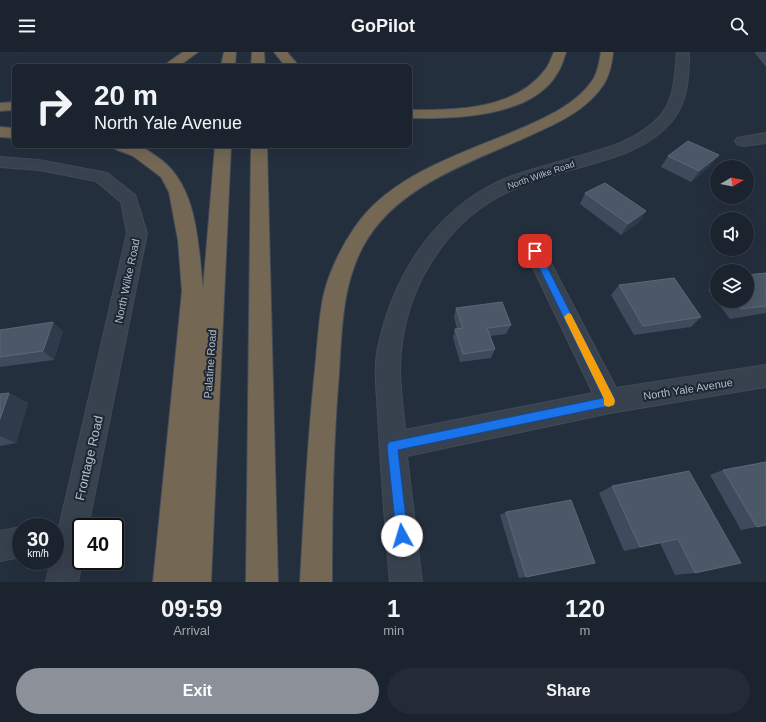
<!DOCTYPE html>
<style>
body{margin:0;font-family:Helvetica,sans-serif;background:#242b36;color:#f1f3f6;height:100vh;display:flex;flex-direction:column;font-size:15px;white-space:nowrap}
*{box-sizing:border-box;margin:0}
p{font-size:13px;color:#a0a4aa}
.icon{flex:none;width:22px;height:22px;fill:none;stroke:currentColor;stroke-width:2;stroke-linecap:round;stroke-linejoin:round}
.map{position:relative;height:530px;overflow:hidden}
.panel{display:flex;flex-direction:column;background:#1b232e;flex:1}
.panel>*{flex:none}
.banner{position:absolute;left:12px;top:12px;width:400px;height:84px;border-radius:6px;box-shadow:0 4px 16px #0002,0 0 0 1px #39404a;background:#1b232e;color:#f1f3f6;overflow:hidden}
.needle{width:26px;rotate:80deg}
.controls{position:absolute;left:710px;top:108px;display:grid;gap:8px}
.controls a{display:grid;place-items:center;width:44px;height:44px;border-radius:50%;background:#1b232e;box-shadow:0 4px 16px #0002,0 0 0 1px #39404a;font-size:20px}
.speed{position:absolute;left:12px;top:466px;display:flex;gap:8px;font-size:20px;font-weight:700;text-align:center}
.speed>*{display:grid;place-content:center;width:52px;height:52px;border-radius:50%;background:#1b232e;box-shadow:0 4px 16px #0002,0 0 0 1px #39404a;line-height:1}
.speed small{font-size:10px;font-weight:400}
.speed .limit{border:2px solid #111;border-radius:6px;background:#fff;color:#111}
.pin{position:absolute;display:grid;place-items:center;width:34px;height:34px;color:#fff;margin:-17px;border-radius:8px;box-shadow:0 2px 6px #0006}
.me{position:absolute;width:44px;margin:-22px;rotate:354deg;stroke-linejoin:round;filter:drop-shadow(0 0 3px #0008)}
.turn{display:flex;align-items:center;gap:14px;height:84px;padding:0 16px;font-size:18px}
.turn .icon{width:52px;height:52px;stroke-width:2.5}
.turn b{display:block;font-size:28px;line-height:34px}
.eta{display:flex;justify-content:space-evenly;align-items:center;height:68px;text-align:center}
.eta b{font-size:24px;font-weight:700;line-height:28px}
.action{display:flex;gap:8px;margin-top:auto;padding:8px 16px}
.action a{flex:1;height:46px;border-radius:24px;background:#8c9099;color:#fff;font-size:16px;font-weight:700;line-height:46px;text-align:center}
.action a+a{background:#242b36;color:#f1f3f6}
header{display:flex;justify-content:space-between;align-items:center;height:52px;padding:0 16px;background:#1b232e;font-size:18px;font-weight:700}
.map>svg:first-child{display:block}
.lines{fill:none;stroke-linecap:round;stroke-linejoin:round}
.minor-casing{stroke:#414a57;stroke-width:2}
.highway-casing{stroke:#434c59;stroke-width:2}
.minor{fill:#38414e;fill-rule:evenodd}
.highway{fill:#746855;fill-rule:evenodd}
.wall{fill:#3f4b5c}
.shaded-wall{fill:#2f3b4b}
.building{fill:#4b5868;stroke:#5c6777}
.route{fill:#1a73e8;stroke:#114b97}
.slow{fill:#f59e0b}
.labels{text-anchor:middle;dominant-baseline:central;stroke-width:4;stroke-linejoin:round;paint-order:stroke}
.far-street-label{font-size:9px;fill:#b4bcc9;stroke:#1d2633}
.street-label{font-size:11px;fill:#b4bcc9;stroke:#1d2633}
.near-street-label{font-size:13px;fill:#b4bcc9;stroke:#1d2633}
</style>
<header><svg class="icon" aria-label="menu" viewBox="0 0 24 24"><path d="M4 6h16M4 12h16M4 18h16"/></svg>GoPilot<svg class="icon" aria-label="search" viewBox="0 0 24 24"><circle cx="10" cy="10" r="6"/><path d="M15 15l6 6"/></svg></header>
<div class="map">
<svg width="766" height="530" viewBox="0 0 766 530">
<rect width="100%" height="100%" fill="#242f3e"/>
<g class="lines">
<defs>
<g id="minor">
<path d="M 677,0 L 689,0 C 689,24 688,49 672,69 C 648,99 605,108 570,118 C 543,126 515,134 491,149 C 440,181 406,240 401,300 C 398,326 403,352 405,378 L 593,341 L 525,199 L 528,194 L 535,192 L 542,194 L 616,336 L 766,313 L 766,335 L 610,361 L 407,404 L 422,530 L 390,530 C 385,475 381,419 378,364 C 377,340 373,315 379,291 C 395,221 435,159 502,128 C 525,118 551,113 575,105 C 605,97 640,88 661,63 C 675,47 675,21 677,0 Z"/>
<path d="M 766,81 L 766,91 L 743,94 L 737,92 L 735,89 L 737,86 Z"/>
<path d="M 0,105 L 39,108 L 107,121 L 135,143 L 147,181 L 88,475 L 81,475 L 82,509 L 78,530 L 46,530 L 51,509 L 55,509 L 55,493 L 127,181 L 121,150 L 96,129 L 39,118 L 0,115 Z"/>
<path d="M 21,475 L 21,505 L 0,509 L 0,479 Z"/>
</g>
<g id="highway">
<path d="M 183,0 L 198,0 L 179,14 L 163,14 Z"/>
<path d="M 224,0 L 236,0 L 235,14 L 221,14 Z"/>
<path d="M 252,0 L 264,0 L 265,14 L 251,14 Z"/>
<path d="M 274,0 L 287,0 L 299,14 L 285,14 Z"/>
<path d="M 554,0 L 566,0 C 564,6 562,14 558,20 C 534,65 455,67 410,66 L 410,58 C 455,58 514,58 544,19 C 549,14 551,6 554,0 Z"/>
<path d="M 601,0 L 613,0 C 612,11 610,22 604,32 C 587,58 558,71 531,83 C 475,109 403,131 368,186 C 342,227 342,275 339,322 C 333,391 332,460 332,530 L 300,530 C 304,462 307,395 314,327 C 317,300 318,272 323,246 C 328,222 341,195 355,175 C 392,121 465,101 522,76 C 547,65 576,52 592,29 C 598,21 599,10 601,0 Z"/>
<path d="M 14,50 L 14,58 L 0,59 L 0,51 Z"/>
<path d="M 0,75 L 14,76 L 14,86 L 0,85 Z"/>
<path d="M 113,94 C 121,94 130,93 137,94 C 144,95 150,100 156,104 C 198,131 198,192 203,237 L 215,94 L 231,94 L 211,530 L 153,530 L 182,239 L 178,188 L 169,140 L 161,125 L 133,104 L 115,97 Z"/>
<path d="M 251,94 L 267,94 L 278,530 L 246,530 Z"/>
</g>
</defs>
<use href="#minor" class="minor-casing"/>
<use href="#highway" class="highway-casing"/>
<use href="#minor" class="minor"/>
<use href="#highway" class="highway"/>
</g>
<g class="wall">
<path d="M 754,0 L 766,0 L 766,15 Z"/>
<path d="M 719,103 L 710,114 L 691,130 L 661,115 L 668,104 Z"/>
<path d="M 585,141 L 646,159 L 639,170 L 621,183 L 580,152 Z"/>
<path d="M 766,221 L 766,261 L 730,267 L 708,238 L 717,229 L 717,249 L 747,249 Z"/>
<path d="M 619,233 L 701,265 L 691,275 L 634,283 L 611,243 Z"/>
<path d="M 456,256 L 511,273 L 506,282 L 490,284 L 495,297 L 491,306 L 460,310 L 453,286 L 455,277 L 457,277 L 454,265 Z"/>
<path d="M 0,278 L 63,279 L 54,308 L 0,315 Z"/>
<path d="M 9,341 L 28,351 L 16,391 L 0,394 L 0,342 Z"/>
<path d="M 723,418 L 766,473 L 741,478 L 710,423 Z"/>
<path d="M 689,419 L 695,521 L 675,523 L 660,491 L 624,499 L 599,441 L 612,434 Z"/>
<path d="M 506,460 L 595,511 L 519,526 L 500,463 Z"/>
</g>
<g class="shaded-wall">
<path d="M 719,103 L 710,114 L 691,130 L 699,119 Z"/>
<path d="M 646,159 L 639,170 L 621,183 L 628,172 Z"/>
<path d="M 53,270 L 63,279 L 54,308 L 43,299 Z"/>
<path d="M 9,341 L 28,351 L 16,391 L 0,384 L 0,367 Z"/>
</g>
<g class="building">
<path d="M 688,89 L 719,103 L 699,119 L 668,104 Z"/>
<path d="M 605,131 L 646,159 L 628,172 L 585,141 Z"/>
<path d="M 766,221 L 766,254 L 741,257 L 735,249 L 747,249 L 747,223 Z"/>
<path d="M 674,226 L 701,265 L 643,274 L 619,233 Z"/>
<path d="M 502,250 L 511,273 L 487,276 L 495,297 L 463,302 L 455,277 L 463,276 L 456,256 Z"/>
<path d="M 53,270 L 43,299 L 0,305 L 0,278 Z"/>
<path d="M 9,341 L 0,367 L 0,342 Z"/>
<path d="M 766,410 L 766,473 L 757,475 L 723,418 Z"/>
<path d="M 689,419 L 741,511 L 695,521 L 678,487 L 640,495 L 612,434 Z"/>
<path d="M 571,448 L 595,511 L 526,525 L 506,460 Z"/>
</g>
<path class="route" d="M 535,196 L 539,199 L 614,346 L 615,349 L 614,353 L 398,398 L 408,484 L 406,489 L 402,491 L 397,489 L 387,394 L 389,390 L 603,346 L 531,199 Z"/>
<path class="slow" d="M 568,261 L 571,262 L 614,346 L 615,349 L 614,353 L 608,355 L 604,353 L 604,347 L 564,265 Z"/>
<g class="labels">
<g class="far-street-label">
<text transform="translate(541 123) rotate(-19)">North Wilke Road</text>
</g>
<g class="street-label">
<text transform="translate(127 229) rotate(-78)">North Wilke Road</text>
<text transform="translate(210 312) rotate(-86)">Palatine Road</text>
<text transform="translate(688 337) rotate(-9)">North Yale Avenue</text>
</g>
<g class="near-street-label">
<text transform="translate(89 406) rotate(-77)">Frontage Road</text>
</g>
</g>
</svg>
<div class="controls">
<a><svg class="needle" viewBox="-14 -14 28 28"><path d="M0-13l5 13h-10z" fill="#e53935"/><path d="M0 13l5-13h-10z" fill="#a0a4aa"/></svg></a>
<a><svg class="icon" aria-label="sound" viewBox="0 0 24 24"><path d="M4 9h4l5-4v14l-5-4H4zM17 9q2 3 0 6"/></svg></a>
<a><svg class="icon" aria-label="layers" viewBox="0 0 24 24"><path d="M12 4l9 5-9 5-9-5zM3 14l9 5 9-5"/></svg></a>
</div>
<div class="speed"><div>30<small>km/h</small></div><div class="limit">40</div></div>
<div class="pin" style="left:535px;top:199px;background:#d93025"><svg class="icon" aria-label="arrive" viewBox="0 0 24 24"><path d="M6 21V4h12l-3 4 3 4H6"/></svg></div>
<svg class="me" style="left:402px;top:484px" viewBox="-20 -20 40 40"><circle r="19" fill="#fff"/><path d="M0-13L10 11 0 6-10 11z" fill="#1a73e8"/></svg>
<div class="banner">
<div class="turn"><svg class="icon" aria-label="right" viewBox="0 0 24 24"><path d="M7 20v-9h11M14 6l5 5-5 5"/></svg><div><b>20 m</b>North Yale Avenue</div></div>
</div>
</div>
<section class="panel">
<div class="eta">
<div><b>09:59</b><p>Arrival</p></div>
<div><b>1</b><p>min</p></div>
<div><b>120</b><p>m</p></div>
</div>
<div class="action"><a>Exit</a><a>Share</a></div>
</section>
